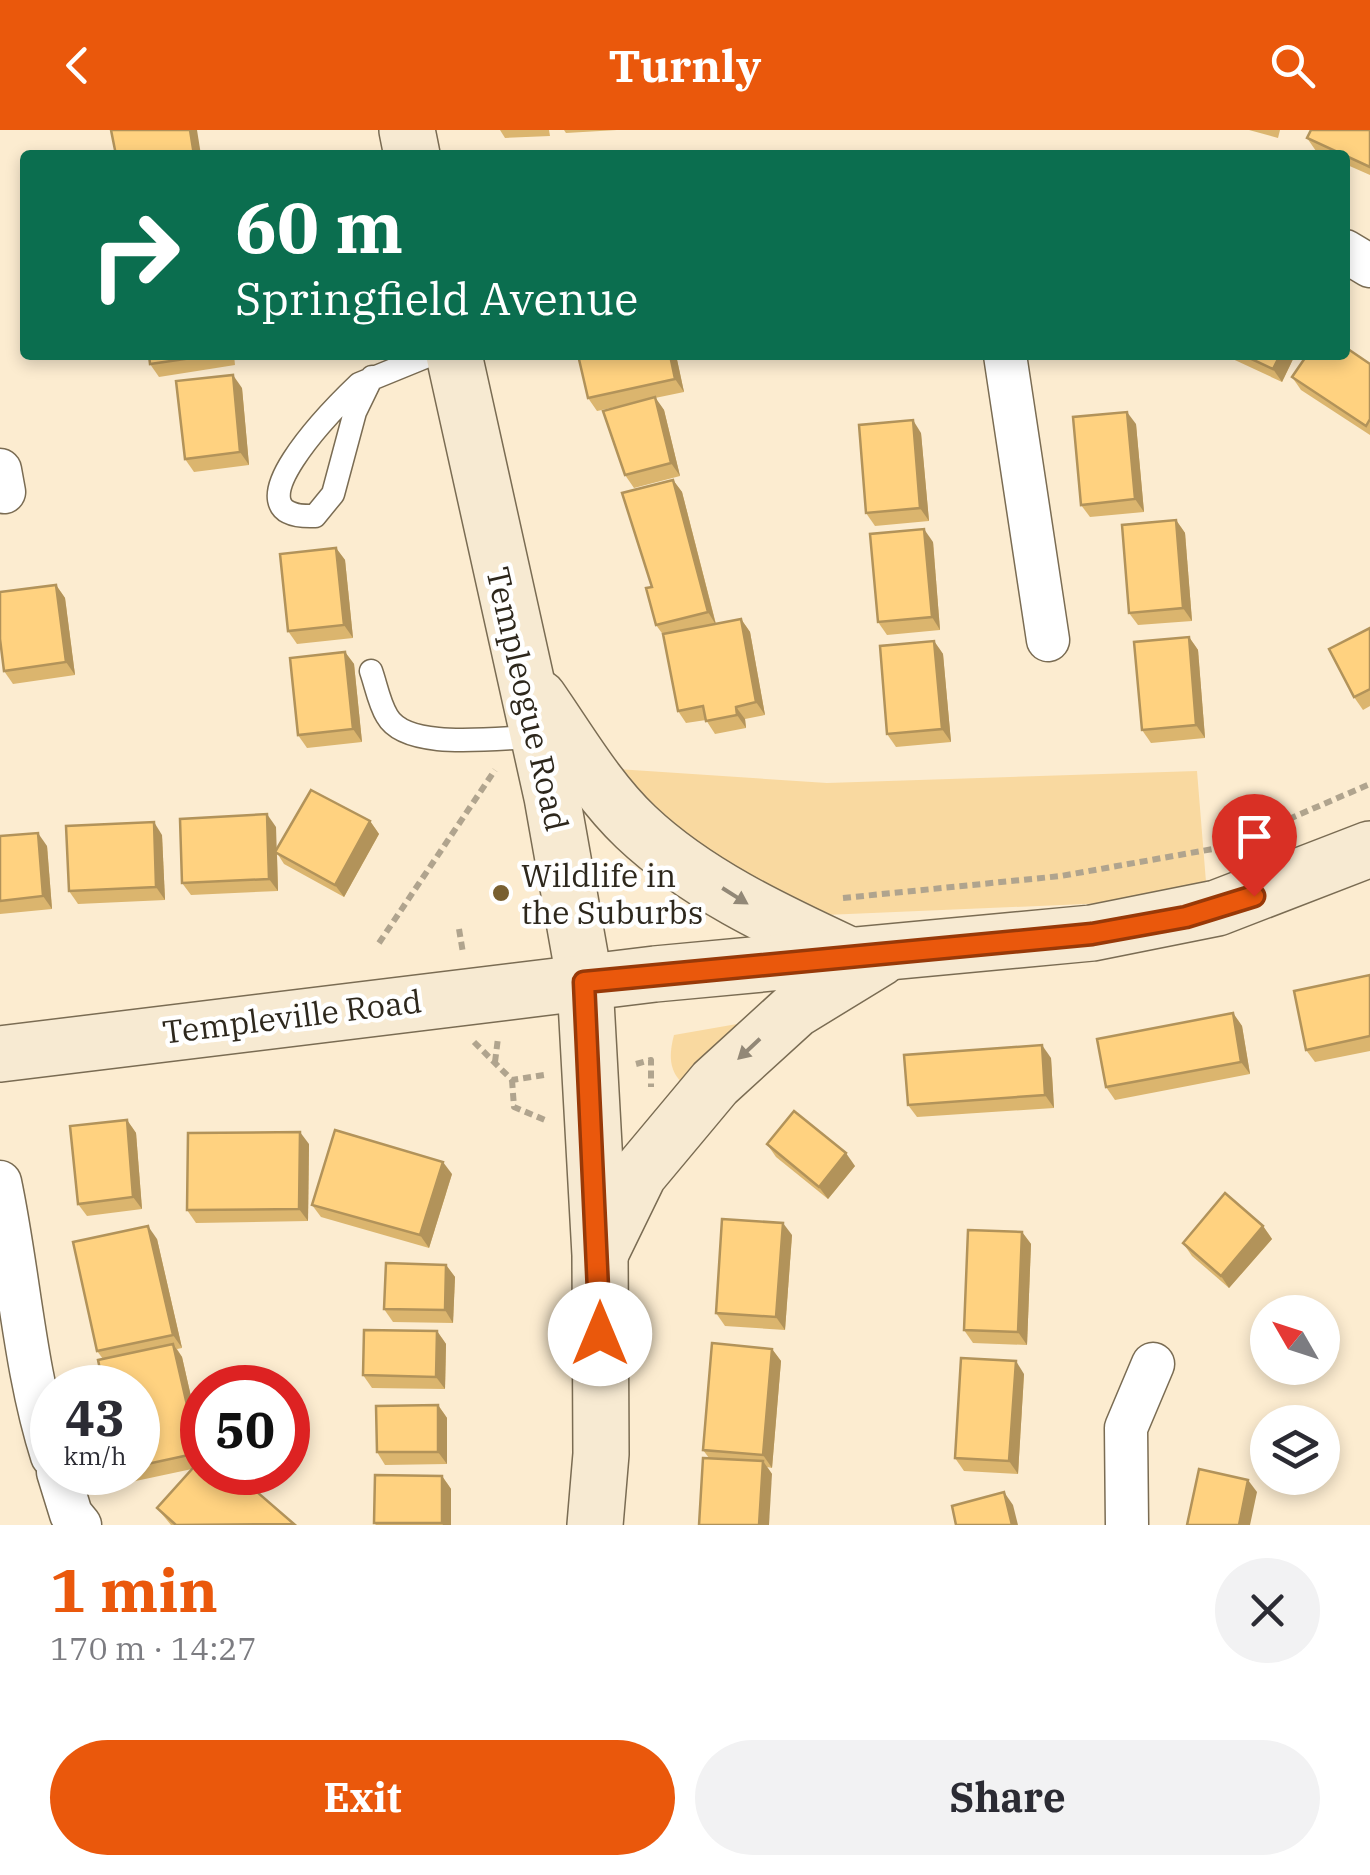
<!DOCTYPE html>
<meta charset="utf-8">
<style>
body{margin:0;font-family:"IBM Plex Serif",serif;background:#f2f2f3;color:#2b2b33;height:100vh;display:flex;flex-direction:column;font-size:38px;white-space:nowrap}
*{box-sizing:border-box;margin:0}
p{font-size:32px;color:#7c7c81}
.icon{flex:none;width:55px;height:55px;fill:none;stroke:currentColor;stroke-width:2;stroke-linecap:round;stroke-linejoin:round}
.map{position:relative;height:1395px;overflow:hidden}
.drawer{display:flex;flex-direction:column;background:#fff;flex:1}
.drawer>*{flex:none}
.top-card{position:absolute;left:20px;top:20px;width:1330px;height:210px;border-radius:10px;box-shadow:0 5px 15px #0003;background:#0b6e4f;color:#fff;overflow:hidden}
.needle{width:65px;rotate:309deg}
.tools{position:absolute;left:1250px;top:1165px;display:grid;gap:20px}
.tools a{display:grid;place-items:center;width:90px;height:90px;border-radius:50%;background:#fff;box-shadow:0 5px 15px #0003;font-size:50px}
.speed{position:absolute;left:30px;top:1235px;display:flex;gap:20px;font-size:50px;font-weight:700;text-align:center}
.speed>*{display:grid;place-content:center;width:130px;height:130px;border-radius:50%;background:#fff;box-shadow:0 5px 15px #0003;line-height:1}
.speed small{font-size:25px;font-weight:400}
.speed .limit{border:15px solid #d22;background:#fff;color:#111}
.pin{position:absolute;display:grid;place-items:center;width:85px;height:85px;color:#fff;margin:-102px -42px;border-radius:50% 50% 50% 0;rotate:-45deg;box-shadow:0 0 10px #0007}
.pin .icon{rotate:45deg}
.me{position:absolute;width:110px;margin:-55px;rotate:0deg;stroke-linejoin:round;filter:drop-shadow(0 0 8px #0008)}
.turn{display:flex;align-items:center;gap:35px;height:210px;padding:0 50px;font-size:45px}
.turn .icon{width:130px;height:130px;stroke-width:2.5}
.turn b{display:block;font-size:70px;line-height:85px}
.round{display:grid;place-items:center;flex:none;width:105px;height:105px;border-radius:52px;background:#f2f2f3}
.overview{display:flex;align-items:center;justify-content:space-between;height:170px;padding:0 50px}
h1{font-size:60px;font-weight:700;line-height:75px;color:#ea580c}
.action{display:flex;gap:20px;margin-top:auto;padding:20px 50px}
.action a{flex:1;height:115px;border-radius:60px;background:#ea580c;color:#fff;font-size:40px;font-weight:700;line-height:115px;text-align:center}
.action a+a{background:#f2f2f3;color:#2b2b33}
header{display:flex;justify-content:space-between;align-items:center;height:130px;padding:0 50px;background:#ea580c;color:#fff;font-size:45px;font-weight:700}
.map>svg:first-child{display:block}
.green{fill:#f9d9a0}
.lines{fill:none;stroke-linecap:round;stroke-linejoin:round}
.service-casing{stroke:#7a6c53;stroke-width:25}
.minor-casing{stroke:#7a6c53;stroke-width:45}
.secondary-casing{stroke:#7a6c53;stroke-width:58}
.path{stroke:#b0a48e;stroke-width:6;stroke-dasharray:8 5;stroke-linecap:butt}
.service{stroke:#fff;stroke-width:22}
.minor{stroke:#fff;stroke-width:42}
.secondary{stroke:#f7ead2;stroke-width:55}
.wall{fill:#dbb56e}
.shaded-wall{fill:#b2935a}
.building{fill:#ffd280;stroke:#b2935a;stroke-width:2.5}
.oneway{fill:#928877}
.route-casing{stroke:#983908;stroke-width:25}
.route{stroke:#ea580c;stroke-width:18}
.poi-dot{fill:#785f30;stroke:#fff;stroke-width:4}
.labels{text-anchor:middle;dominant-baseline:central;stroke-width:9;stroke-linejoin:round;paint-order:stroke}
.street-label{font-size:32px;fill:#2d271c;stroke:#fff}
.poi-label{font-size:32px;fill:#2d271c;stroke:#fff;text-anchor:start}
</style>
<header><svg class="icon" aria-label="back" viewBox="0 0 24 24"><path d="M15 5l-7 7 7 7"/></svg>Turnly<svg class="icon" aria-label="search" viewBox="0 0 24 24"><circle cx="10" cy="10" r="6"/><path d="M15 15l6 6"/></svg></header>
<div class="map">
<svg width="1370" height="1395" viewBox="0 0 1370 1395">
<rect width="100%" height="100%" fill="#fcecd0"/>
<g class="green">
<path d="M 602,638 L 827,653 L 1197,641 L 1206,752 L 1108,773 L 802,786 L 760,766 Z"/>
<path d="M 737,894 L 738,898 L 685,955 C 668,942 669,924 674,905 Z"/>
</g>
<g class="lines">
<defs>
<g id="service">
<path d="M 372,247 L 355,282 L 333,364 L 315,386 C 221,390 337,275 359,254 L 430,225"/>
<path d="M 371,541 C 376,555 379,573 387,586 C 407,622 500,607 537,607"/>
</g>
<g id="minor">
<path d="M 1345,121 L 1370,136"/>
<path d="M 1005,225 L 1048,510"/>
<path d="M 0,340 L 4,362"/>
<path d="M 0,1052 C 19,1142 24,1238 52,1326"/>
<path d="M 58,1342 L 71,1384 L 80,1395"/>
<path d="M 1127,1395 L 1126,1298 L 1153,1234"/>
</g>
<g id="secondary">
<path d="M 407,0 L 412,25"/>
<path d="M 454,225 L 552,667 L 585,853 L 600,1125 L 601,1324 L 595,1395"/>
<path d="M 539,568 C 569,611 597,660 636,697 C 695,753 774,790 847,824"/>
<path d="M 0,924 L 655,844 L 1092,803 L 1217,778 L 1370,719"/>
<path d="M 601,1122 L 639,1044 L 715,953 L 795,880 L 880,828"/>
</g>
</defs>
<use href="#service" class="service-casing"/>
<use href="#minor" class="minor-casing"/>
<use href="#secondary" class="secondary-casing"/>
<g class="path">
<path d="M 843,768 L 1061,746 L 1224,717 L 1370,654"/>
<path d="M 459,799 L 463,823"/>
<path d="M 379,813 L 495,640"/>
<path d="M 474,912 L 512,950 L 544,945"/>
<path d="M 495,932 L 498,908"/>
<path d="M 636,934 L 651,930 L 651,957"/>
<path d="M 512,950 L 514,977 L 545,990"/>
</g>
<use href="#service" class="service"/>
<use href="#minor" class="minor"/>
<use href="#secondary" class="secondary"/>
</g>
<g class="wall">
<path d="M 500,0 L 549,0 L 550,6 L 505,8 Z"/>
<path d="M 564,0 L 617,0 L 566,3 Z"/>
<path d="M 1249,0 L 1280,0 L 1278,8 Z"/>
<path d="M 1370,0 L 1370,45 L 1345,34 L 1345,25 L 1326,25 L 1316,21 L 1307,8 Z"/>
<path d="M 149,225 L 234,225 L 235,235 L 159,247 L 150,234 Z"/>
<path d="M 578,225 L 676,225 L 684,262 L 655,268 L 664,280 L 680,346 L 634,358 L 625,345 L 639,272 L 597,281 L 588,268 Z"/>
<path d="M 1224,225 L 1295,225 L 1282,252 Z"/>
<path d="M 1370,234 L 1370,305 L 1301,260 L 1292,247 Z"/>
<path d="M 242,258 L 249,335 L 194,342 L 185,329 Z"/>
<path d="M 1136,294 L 1144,382 L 1090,387 L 1081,375 Z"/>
<path d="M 921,303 L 929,391 L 875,396 L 866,383 Z"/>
<path d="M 673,350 L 682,362 L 716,494 L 741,489 L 750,502 L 765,585 L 745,589 L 746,598 L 715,604 L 706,590 L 686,593 L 678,581 L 664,506 L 656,495 L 652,457 Z"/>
<path d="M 1176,390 L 1185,403 L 1192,491 L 1138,495 L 1129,483 Z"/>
<path d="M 933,412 L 940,500 L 887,505 L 878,492 Z"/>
<path d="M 336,418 L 345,430 L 353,508 L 297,514 L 288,501 Z"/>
<path d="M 56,455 L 65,468 L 75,545 L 13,554 L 4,541 Z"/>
<path d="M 1370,498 L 1370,576 L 1363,580 L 1354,567 Z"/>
<path d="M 1189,507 L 1198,520 L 1205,608 L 1151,613 L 1142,600 Z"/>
<path d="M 934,511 L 943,524 L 951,612 L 896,617 L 887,604 Z"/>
<path d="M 345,522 L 354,534 L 362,612 L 307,618 L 298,605 Z"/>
<path d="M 370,691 L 379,704 L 344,767 L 284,734 L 277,723 L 278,761 L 191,765 L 182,753 L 276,697 L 276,720 Z"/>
<path d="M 162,705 L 165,770 L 78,774 L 69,761 Z"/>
<path d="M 0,706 L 47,716 L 52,779 L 0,784 Z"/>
<path d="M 1370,845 L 1370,921 L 1315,932 L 1306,920 Z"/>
<path d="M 1233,883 L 1242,896 L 1250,944 L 1115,970 L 1106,957 Z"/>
<path d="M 1051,928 L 1054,978 L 917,987 L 908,975 Z"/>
<path d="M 127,990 L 136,1003 L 142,1079 L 87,1086 L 78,1074 Z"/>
<path d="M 309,1014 L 308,1091 L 196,1093 L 187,1080 Z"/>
<path d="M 767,1014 L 855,1036 L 828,1069 L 776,1027 Z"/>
<path d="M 452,1044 L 429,1118 L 321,1087 L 312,1075 Z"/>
<path d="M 1263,1096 L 1272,1109 L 1229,1158 L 1192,1126 L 1183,1113 Z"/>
<path d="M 1022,1102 L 1031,1114 L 1027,1215 L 973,1213 L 964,1200 Z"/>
<path d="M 792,1105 L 785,1200 L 725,1196 L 716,1183 Z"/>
<path d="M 157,1109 L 182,1218 L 177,1219 L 182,1227 L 202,1315 L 202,1342 L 234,1342 L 294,1395 L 171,1395 L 157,1378 L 192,1339 L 131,1352 L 124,1342 L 138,1342 L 138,1258 L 103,1229 L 97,1221 Z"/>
<path d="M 446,1135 L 455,1147 L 453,1193 L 393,1192 L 384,1179 Z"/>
<path d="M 437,1201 L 446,1214 L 445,1259 L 372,1258 L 363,1245 Z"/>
<path d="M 772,1219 L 781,1231 L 772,1338 L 767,1337 L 772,1344 L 709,1328 L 703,1320 Z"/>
<path d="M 1024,1244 L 1018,1344 L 964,1341 L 955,1328 Z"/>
<path d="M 438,1275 L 447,1288 L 447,1334 L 385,1335 L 377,1322 Z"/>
<path d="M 442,1346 L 451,1359 L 451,1395 L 376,1395 L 374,1393 Z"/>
</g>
<g class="shaded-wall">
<path d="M 190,0 L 197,0 L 201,25 L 194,25 Z"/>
<path d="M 670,225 L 676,225 L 684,262 L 675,249 Z"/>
<path d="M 1280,225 L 1295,225 L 1282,252 L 1273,239 Z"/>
<path d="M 233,245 L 242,258 L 249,335 L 240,322 Z"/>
<path d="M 655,267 L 664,280 L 680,346 L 671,333 Z"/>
<path d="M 1127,282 L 1136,294 L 1144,382 L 1135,369 Z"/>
<path d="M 913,290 L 921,303 L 929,391 L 920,378 Z"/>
<path d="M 673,350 L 682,362 L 716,495 L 708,482 Z"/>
<path d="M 1176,390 L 1185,403 L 1192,491 L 1183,478 Z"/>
<path d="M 924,399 L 933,412 L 940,500 L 932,487 Z"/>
<path d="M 336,418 L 345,430 L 353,508 L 344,495 Z"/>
<path d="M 56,455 L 65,468 L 75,545 L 66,532 Z"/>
<path d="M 741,489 L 750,502 L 765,585 L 756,572 Z"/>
<path d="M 1189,507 L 1198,520 L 1205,608 L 1196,595 Z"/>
<path d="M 934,511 L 943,524 L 951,612 L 942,599 Z"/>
<path d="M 345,522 L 354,534 L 362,612 L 353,599 Z"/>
<path d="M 736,577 L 745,589 L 746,598 L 737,585 Z"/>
<path d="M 267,684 L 276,697 L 278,761 L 269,749 Z"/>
<path d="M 370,691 L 379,704 L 344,767 L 335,755 Z"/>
<path d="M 154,692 L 162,705 L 165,770 L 156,757 Z"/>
<path d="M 38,703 L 47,716 L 52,779 L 43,766 Z"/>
<path d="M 1233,883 L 1242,896 L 1250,944 L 1241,932 Z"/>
<path d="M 1042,915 L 1051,928 L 1054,978 L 1045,965 Z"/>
<path d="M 127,990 L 136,1003 L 142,1079 L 133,1067 Z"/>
<path d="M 300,1002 L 309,1014 L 308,1091 L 299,1079 Z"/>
<path d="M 846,1023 L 855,1036 L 828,1069 L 819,1057 Z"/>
<path d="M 443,1032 L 452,1044 L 429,1118 L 420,1105 Z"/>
<path d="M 783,1093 L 792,1105 L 785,1200 L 776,1187 Z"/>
<path d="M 148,1096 L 157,1109 L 182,1218 L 173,1205 Z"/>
<path d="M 1263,1096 L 1272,1109 L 1229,1158 L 1221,1146 Z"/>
<path d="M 1022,1102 L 1031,1114 L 1027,1215 L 1018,1202 Z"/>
<path d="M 446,1135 L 455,1147 L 453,1193 L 445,1180 Z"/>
<path d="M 437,1201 L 446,1214 L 445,1259 L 436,1247 Z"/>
<path d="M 173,1214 L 182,1227 L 202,1315 L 202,1329 L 198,1323 Z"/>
<path d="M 772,1219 L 781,1231 L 772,1338 L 763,1325 Z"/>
<path d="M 1016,1231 L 1024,1244 L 1018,1344 L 1009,1331 Z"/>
<path d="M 438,1275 L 447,1288 L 447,1334 L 438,1322 Z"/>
<path d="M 763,1331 L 772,1344 L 769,1395 L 759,1395 Z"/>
<path d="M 442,1346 L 451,1359 L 451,1395 L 443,1395 L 442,1393 Z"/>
<path d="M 1248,1350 L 1257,1362 L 1250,1395 L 1239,1395 Z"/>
<path d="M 1004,1362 L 1013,1375 L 1018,1395 L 1012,1395 Z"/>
</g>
<g class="building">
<path d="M 111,0 L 190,0 L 194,25 L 116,25 Z"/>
<path d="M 1311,0 L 1370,0 L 1370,37 L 1307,8 Z"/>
<path d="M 1345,217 L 1370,234 L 1370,289 L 1366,296 L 1292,247 L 1307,225 L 1345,225 Z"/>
<path d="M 149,225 L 212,225 L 150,234 Z"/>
<path d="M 578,225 L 670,225 L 675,249 L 588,268 Z"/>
<path d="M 1243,225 L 1280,225 L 1273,239 Z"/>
<path d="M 233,245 L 240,322 L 185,329 L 176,251 Z"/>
<path d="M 655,267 L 671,333 L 625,345 L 603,281 Z"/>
<path d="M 1127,282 L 1135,369 L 1081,375 L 1073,287 Z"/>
<path d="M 913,290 L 920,378 L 866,383 L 859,295 Z"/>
<path d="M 673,350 L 708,482 L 656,495 L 646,458 L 652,457 L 622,363 Z"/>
<path d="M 1176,390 L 1183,478 L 1129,483 L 1122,395 Z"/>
<path d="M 924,399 L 932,487 L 878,492 L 870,404 Z"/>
<path d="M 336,418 L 344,495 L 288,501 L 280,424 Z"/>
<path d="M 56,455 L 66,532 L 4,541 L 0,509 L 0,462 Z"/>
<path d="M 741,489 L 756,572 L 736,577 L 737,585 L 706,591 L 703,576 L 678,581 L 663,504 Z"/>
<path d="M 1370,498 L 1370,559 L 1354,567 L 1329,519 Z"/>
<path d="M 1189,507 L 1196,595 L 1142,600 L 1134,512 Z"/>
<path d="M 934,511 L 942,599 L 887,604 L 880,516 Z"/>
<path d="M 345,522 L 353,599 L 298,605 L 290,528 Z"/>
<path d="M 311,660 L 370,691 L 335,755 L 275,722 Z"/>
<path d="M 267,684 L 269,749 L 182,753 L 180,689 Z"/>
<path d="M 154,692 L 156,757 L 69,761 L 66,696 Z"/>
<path d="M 38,703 L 43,766 L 0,771 L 0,706 Z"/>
<path d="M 1370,845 L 1370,906 L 1306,920 L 1294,861 Z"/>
<path d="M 1233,883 L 1241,932 L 1106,957 L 1097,909 Z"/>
<path d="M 1042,915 L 1045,965 L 908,975 L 904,925 Z"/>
<path d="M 794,981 L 846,1023 L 819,1057 L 767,1014 Z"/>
<path d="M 127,990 L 133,1067 L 78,1074 L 70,996 Z"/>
<path d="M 335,1000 L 443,1032 L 420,1105 L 312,1075 Z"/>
<path d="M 300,1002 L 299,1079 L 187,1080 L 188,1003 Z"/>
<path d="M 1225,1063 L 1263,1096 L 1221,1146 L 1183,1113 Z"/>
<path d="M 722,1089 L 783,1093 L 776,1187 L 716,1183 Z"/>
<path d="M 148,1096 L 173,1205 L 97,1221 L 73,1112 Z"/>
<path d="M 968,1100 L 1022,1102 L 1018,1202 L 964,1200 Z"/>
<path d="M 386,1133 L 446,1135 L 445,1180 L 384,1179 Z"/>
<path d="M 364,1200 L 437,1201 L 436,1247 L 363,1245 Z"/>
<path d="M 712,1213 L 772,1219 L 763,1325 L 703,1320 Z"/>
<path d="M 173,1214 L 198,1323 L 138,1336 L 138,1258 L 104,1258 L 98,1230 Z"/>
<path d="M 961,1228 L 1016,1231 L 1009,1331 L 955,1328 Z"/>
<path d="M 438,1275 L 438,1322 L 377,1322 L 376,1276 Z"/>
<path d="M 202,1328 L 202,1342 L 234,1342 L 294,1394 L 176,1395 L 157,1378 Z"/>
<path d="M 703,1328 L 763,1331 L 759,1395 L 699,1395 Z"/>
<path d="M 1199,1339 L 1248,1350 L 1239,1395 L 1187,1395 Z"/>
<path d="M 375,1345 L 442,1346 L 442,1393 L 374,1393 Z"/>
<path d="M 1004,1362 L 1012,1395 L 956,1395 L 952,1376 Z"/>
</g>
<defs><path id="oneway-solid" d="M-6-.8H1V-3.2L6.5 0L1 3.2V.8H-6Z" transform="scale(2.5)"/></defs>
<g class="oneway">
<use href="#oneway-solid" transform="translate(735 766) rotate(32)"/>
<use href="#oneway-solid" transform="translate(749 919) rotate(137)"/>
</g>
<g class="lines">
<defs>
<path id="route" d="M 600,1204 L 584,852 L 1092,804 L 1186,787 L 1254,766"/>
</defs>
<use href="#route" class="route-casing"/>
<use href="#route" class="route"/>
</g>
<circle class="poi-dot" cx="501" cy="763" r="10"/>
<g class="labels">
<g class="street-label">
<text transform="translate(528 569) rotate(77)">Templeogue Road</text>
<text transform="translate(292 886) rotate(-7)">Templeville Road</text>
</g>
<g class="poi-label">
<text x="521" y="745">Wildlife in<tspan x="521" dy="37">the Suburbs</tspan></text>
</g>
</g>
</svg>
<div class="tools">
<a><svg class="needle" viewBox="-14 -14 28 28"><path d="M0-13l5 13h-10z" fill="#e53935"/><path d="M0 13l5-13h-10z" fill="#7c7c81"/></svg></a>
<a><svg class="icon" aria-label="layers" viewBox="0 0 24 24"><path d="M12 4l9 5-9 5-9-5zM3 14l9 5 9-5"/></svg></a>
</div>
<div class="speed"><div>43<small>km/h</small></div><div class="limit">50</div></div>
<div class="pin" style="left:1254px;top:766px;background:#d93025"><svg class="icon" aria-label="arrive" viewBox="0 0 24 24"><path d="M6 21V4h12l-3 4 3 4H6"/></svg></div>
<svg class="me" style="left:600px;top:1204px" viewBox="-20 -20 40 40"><circle r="19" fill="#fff"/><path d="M0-13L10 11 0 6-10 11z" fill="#ea580c"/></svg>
<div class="top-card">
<div class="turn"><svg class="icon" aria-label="right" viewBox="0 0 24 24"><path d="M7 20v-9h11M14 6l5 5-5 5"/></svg><div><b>60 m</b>Springfield Avenue</div></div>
</div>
</div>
<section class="drawer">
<div class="overview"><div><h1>1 min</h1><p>170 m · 14:27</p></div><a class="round"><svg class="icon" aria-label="close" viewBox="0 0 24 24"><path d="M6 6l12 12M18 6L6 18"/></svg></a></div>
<div class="action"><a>Exit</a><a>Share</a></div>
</section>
